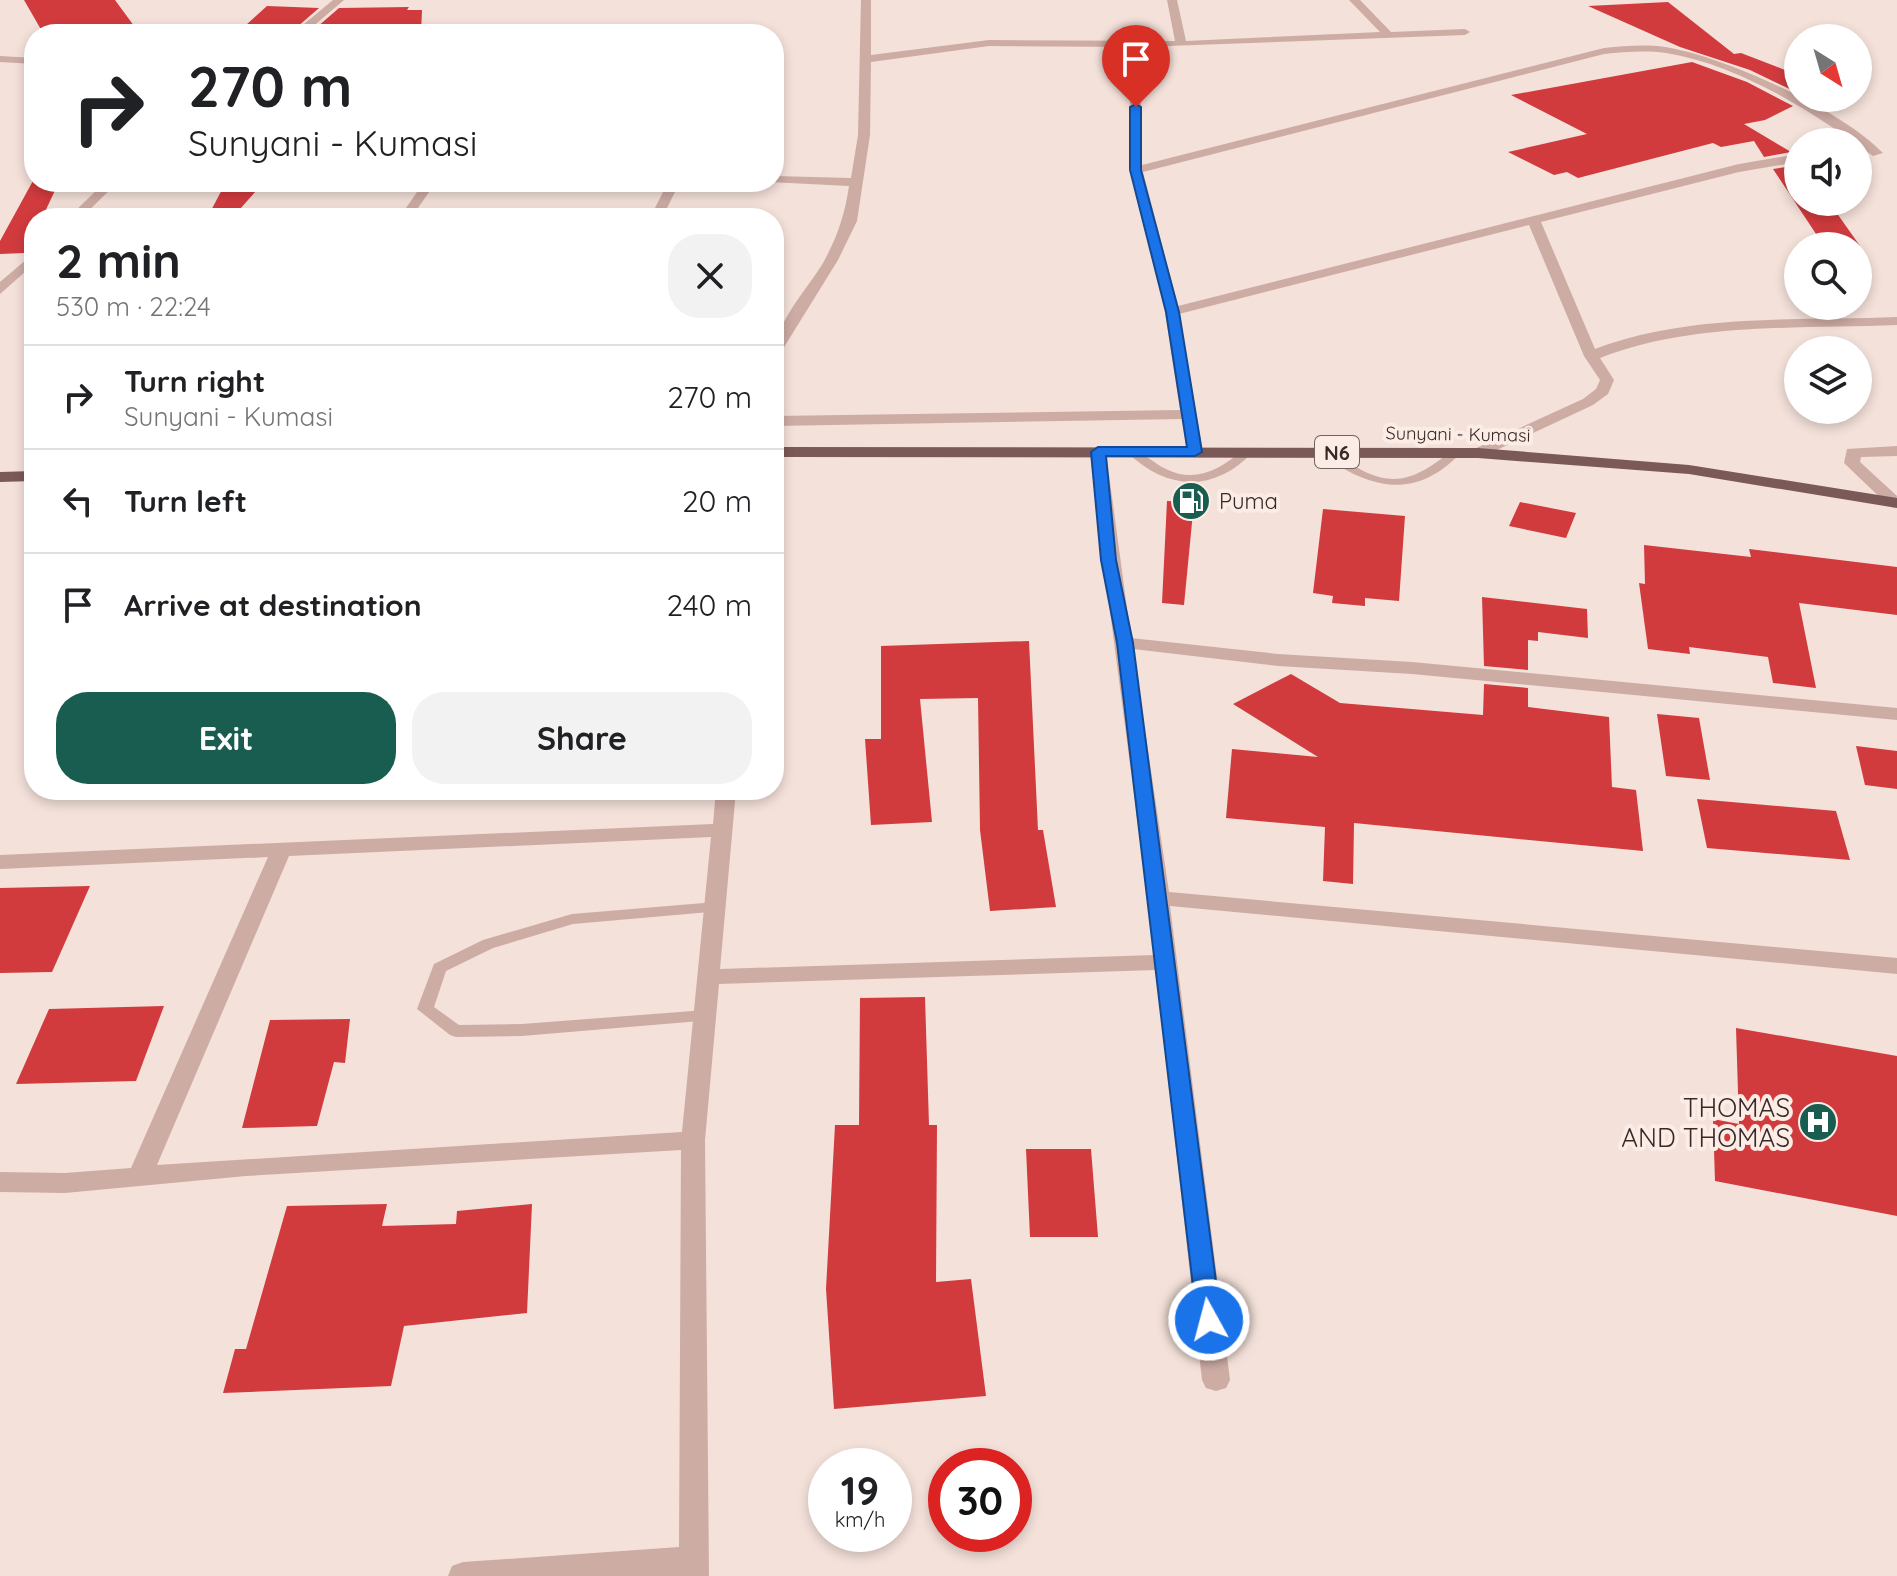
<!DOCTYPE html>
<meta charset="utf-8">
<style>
body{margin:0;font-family:Quicksand,sans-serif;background:#f2f2f2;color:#202124;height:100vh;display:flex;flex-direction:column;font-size:30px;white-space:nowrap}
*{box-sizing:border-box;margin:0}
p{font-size:26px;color:#757577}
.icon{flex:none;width:44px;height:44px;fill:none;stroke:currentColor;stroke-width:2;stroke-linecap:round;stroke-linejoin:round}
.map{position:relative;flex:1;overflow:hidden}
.side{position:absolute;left:24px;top:208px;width:760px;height:592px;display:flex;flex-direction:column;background:#fff;border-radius:32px;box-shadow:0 4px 12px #0003}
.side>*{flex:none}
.banner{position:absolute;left:24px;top:24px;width:760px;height:168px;border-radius:32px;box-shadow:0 4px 12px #0003;background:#fff;color:#202124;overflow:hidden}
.needle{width:52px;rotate:143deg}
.tools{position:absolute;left:1784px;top:24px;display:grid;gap:16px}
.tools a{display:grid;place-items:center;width:88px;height:88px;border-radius:50%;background:#fff;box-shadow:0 4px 12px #0003;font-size:40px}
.speed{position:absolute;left:808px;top:1448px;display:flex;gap:16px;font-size:40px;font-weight:700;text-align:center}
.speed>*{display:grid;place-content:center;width:104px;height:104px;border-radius:50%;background:#fff;box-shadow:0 4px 12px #0003;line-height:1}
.speed small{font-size:20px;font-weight:400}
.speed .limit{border:12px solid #d22;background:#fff;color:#111}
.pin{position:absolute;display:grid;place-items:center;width:68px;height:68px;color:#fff;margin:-82px -34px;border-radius:50% 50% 50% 0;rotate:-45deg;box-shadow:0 0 8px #0007}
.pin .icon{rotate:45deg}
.me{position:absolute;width:88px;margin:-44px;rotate:353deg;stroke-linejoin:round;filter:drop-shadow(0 0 6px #0008)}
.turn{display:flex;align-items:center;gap:28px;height:168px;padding:0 32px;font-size:36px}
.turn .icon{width:104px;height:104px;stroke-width:2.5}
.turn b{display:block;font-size:56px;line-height:68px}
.round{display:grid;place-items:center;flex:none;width:84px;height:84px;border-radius:32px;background:#f2f2f2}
.head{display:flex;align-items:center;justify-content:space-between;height:136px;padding:0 32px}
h1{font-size:48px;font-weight:700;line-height:60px}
.cta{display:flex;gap:16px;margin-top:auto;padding:16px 32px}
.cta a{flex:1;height:92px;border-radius:32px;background:#185d50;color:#fff;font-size:32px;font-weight:700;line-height:92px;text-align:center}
.cta a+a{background:#f2f2f2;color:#202124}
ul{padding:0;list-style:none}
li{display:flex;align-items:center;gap:24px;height:104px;padding:0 32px;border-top:2px solid #e0e0e0}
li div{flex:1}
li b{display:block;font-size:30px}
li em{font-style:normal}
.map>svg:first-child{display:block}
.building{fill:#d13b3e}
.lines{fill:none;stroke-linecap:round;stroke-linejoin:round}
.lane{fill:#cdaca4;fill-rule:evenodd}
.street{fill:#cdaca4;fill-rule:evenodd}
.primary{fill:#7b5956;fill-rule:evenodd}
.route{fill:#1a73e8;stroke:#114b97;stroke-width:2}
.labels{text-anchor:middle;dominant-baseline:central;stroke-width:8;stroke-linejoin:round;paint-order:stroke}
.far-street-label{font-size:18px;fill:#382827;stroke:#fbece6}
.shield{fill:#fbece6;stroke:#726360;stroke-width:2}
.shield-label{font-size:20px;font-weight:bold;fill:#382827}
.poi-label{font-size:22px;fill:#382827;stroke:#fbece6;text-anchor:start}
.near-poi-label{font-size:26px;fill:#382827;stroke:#fbece6;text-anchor:end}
</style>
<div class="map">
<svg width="1897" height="1576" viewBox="0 0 1897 1576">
<rect width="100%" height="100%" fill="#f4e1da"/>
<g class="building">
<path d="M 24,0 L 115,0 L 137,30 L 77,26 L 67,34 L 43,33 Z"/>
<path d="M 1668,2 L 1734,54 L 1741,53 L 1785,70 L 1798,67 L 1798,93 L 1750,70 L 1680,47 L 1588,6 Z"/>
<path d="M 267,6 L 319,8 L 289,34 L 236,34 Z"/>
<path d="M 409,7 L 407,10 L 422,10 L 421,34 L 309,34 L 339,8 Z"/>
<path d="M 1692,62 L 1747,82 L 1793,106 L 1765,120 L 1744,124 L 1791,152 L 1764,157 L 1754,141 L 1721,147 L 1713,143 L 1578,178 L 1567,172 L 1554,175 L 1508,152 L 1587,134 L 1511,95 Z"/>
<path d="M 1798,165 L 1798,202 L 1829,202 L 1860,246 L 1824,246 L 1773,169 Z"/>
<path d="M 34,179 L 59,182 L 42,218 L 34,218 L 34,235 L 25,253 L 0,254 L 0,241 Z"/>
<path d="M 263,183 L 232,218 L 207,218 L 225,184 Z"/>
<path d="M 1167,501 L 1194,502 L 1184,605 L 1162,603 Z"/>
<path d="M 1520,502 L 1576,513 L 1566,538 L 1509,526 Z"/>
<path d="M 1323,509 L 1405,516 L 1399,601 L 1365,598 L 1365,606 L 1332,603 L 1333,596 L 1313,593 Z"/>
<path d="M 1644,545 L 1751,557 L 1749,549 L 1897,567 L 1897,615 L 1799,603 L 1816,688 L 1773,683 L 1768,657 L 1689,647 L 1690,654 L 1648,649 L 1639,583 L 1645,584 Z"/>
<path d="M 1482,597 L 1587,609 L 1588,638 L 1538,632 L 1538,641 L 1528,640 L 1528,670 L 1484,666 Z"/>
<path d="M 1029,641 L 1038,830 L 1043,830 L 1056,907 L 990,911 L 980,830 L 978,698 L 920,699 L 932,822 L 871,825 L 865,739 L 881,739 L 881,646 Z"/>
<path d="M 1291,674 L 1340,703 L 1483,715 L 1484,684 L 1528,688 L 1528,707 L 1609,717 L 1612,787 L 1636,790 L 1643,851 L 1354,823 L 1353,884 L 1323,881 L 1325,827 L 1226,818 L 1232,749 L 1318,757 L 1233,704 Z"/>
<path d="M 1657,714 L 1699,718 L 1710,780 L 1666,776 Z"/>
<path d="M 1856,746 L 1897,751 L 1897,789 L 1865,785 Z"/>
<path d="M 1697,799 L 1836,811 L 1850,860 L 1707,848 Z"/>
<path d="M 90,886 L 52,972 L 0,973 L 0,888 Z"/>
<path d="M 925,997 L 929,1125 L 937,1125 L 936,1282 L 971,1279 L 986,1396 L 834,1409 L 826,1289 L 835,1125 L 859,1125 L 860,998 Z"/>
<path d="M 164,1006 L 136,1081 L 16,1084 L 49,1009 Z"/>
<path d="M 350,1019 L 345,1063 L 334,1062 L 317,1126 L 242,1128 L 270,1020 Z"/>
<path d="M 1736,1028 L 1897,1056 L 1897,1216 L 1715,1181 L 1713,1119 L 1739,1124 Z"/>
<path d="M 1026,1149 L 1091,1149 L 1098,1237 L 1030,1237 Z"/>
<path d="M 387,1204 L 382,1226 L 456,1224 L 457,1211 L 532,1204 L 527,1313 L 404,1326 L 391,1386 L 223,1393 L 235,1349 L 246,1349 L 287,1206 Z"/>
</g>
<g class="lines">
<g class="lane">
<path d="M 1133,449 C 1145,454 1155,464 1166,469 C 1196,484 1220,469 1243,450 L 1247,449 L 1253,452 C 1214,493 1167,491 1127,452 Z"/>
<path d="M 1324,449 C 1336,453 1346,462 1358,468 C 1396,490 1420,476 1451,451 L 1455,450 L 1461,453 C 1413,502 1370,488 1320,454 L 1320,450 Z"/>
<path d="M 716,902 L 721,903 L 724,907 L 721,911 L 573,924 L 493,948 L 446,971 L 434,1007 L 459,1025 L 522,1024 L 706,1010 L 712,1012 L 714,1016 L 712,1020 L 522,1036 L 456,1037 L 450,1035 L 417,1009 L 434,964 L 483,940 L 572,914 Z"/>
</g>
<g class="street">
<path d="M 333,0 L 344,0 L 304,34 L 292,34 Z"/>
<path d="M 861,0 L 871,0 L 871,55 L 989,40 L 1175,41 L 1167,0 L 1177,0 L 1186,41 L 1380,32 L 1349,0 L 1360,0 L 1391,32 L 1465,29 L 1470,32 L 1465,35 L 1140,47 L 1142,165 L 1604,48 C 1624,46 1645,44 1665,47 C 1724,56 1842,110 1883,153 L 1873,156 C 1815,113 1740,65 1666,53 C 1645,50 1624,52 1604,54 L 1143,172 L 1178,306 L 1739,164 L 1798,154 L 1798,162 L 1739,172 L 1541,222 L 1595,349 C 1689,313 1798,321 1897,317 L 1897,325 C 1799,329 1692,322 1600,358 L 1614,380 L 1608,394 L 1593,405 L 1484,456 L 1472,456 L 1472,450 L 1583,399 L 1596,389 L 1600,380 L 1584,356 L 1529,225 L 1179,314 L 1203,452 L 1201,455 L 1189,455 L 1187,452 L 1182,419 L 774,426 L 774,416 L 1180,410 L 1165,312 L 1130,170 L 1130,47 L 989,46 L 871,62 L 870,135 L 857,221 L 838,260 L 781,352 L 774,356 C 774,324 806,291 823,263 C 837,238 845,214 849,186 L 769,182 L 774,182 L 774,176 L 851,178 L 858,135 Z"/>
<path d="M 0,56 L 34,58 L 34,64 L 0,62 Z"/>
<path d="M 105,182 L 118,182 L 81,218 L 68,218 Z"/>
<path d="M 424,182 L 436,182 L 411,218 L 399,218 Z"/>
<path d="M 668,182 L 686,182 L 678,186 L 662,218 L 650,218 Z"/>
<path d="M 34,253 L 34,264 L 0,294 L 0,282 Z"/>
<path d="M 1897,446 L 1897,456 L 1861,457 L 1860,462 L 1897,496 L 1895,508 L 1889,506 L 1844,463 L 1847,449 Z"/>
<path d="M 1098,447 L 1106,452 L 1131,638 L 1278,654 L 1412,662 L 1897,708 L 1897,720 L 1412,674 L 1278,666 L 1133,649 L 1169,892 L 1897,958 L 1897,974 L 1170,906 L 1230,1380 L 1226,1388 L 1216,1391 L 1206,1388 L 1202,1380 L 1156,970 L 719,984 L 705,1140 L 709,1576 L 448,1576 L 452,1566 L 463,1562 L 679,1547 L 681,1150 L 246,1176 L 65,1193 L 0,1192 L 0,1172 L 65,1173 L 131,1168 L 268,857 L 0,869 L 0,855 L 713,824 L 716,790 L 736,790 L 720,969 L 1155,955 L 1095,497 L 1090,452 ZM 711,837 L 682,1132 L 157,1165 L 289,856 Z"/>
</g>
<g class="primary">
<path d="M 774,447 L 1478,448 L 1689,465 L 1897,498 L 1897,508 L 1689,474 L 1478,458 L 774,457 Z"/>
<path d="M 34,471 L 34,481 L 0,482 L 0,472 Z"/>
</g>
</g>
<path class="route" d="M 1136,104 L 1141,107 L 1141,170 L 1179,312 L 1202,452 L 1195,456 L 1106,456 L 1116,560 L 1133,643 L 1221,1320 L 1218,1327 L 1209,1330 L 1201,1327 L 1197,1320 L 1117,643 L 1101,560 L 1091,452 L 1098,447 L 1187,447 L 1166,312 L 1130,170 L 1130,107 Z"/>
<defs>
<symbol id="fuel-disc" viewBox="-11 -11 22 22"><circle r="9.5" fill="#185d50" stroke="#fbece6"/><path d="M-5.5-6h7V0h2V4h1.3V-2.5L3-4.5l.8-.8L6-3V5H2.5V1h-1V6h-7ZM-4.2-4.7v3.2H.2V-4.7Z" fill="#fff"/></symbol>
<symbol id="hospital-disc" viewBox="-11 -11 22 22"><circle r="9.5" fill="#185d50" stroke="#fbece6"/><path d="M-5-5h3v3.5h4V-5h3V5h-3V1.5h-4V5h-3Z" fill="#fff"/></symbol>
</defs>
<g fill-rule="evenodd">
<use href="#fuel-disc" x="1169" y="479" width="44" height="44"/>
<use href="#hospital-disc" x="1796" y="1100" width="44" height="44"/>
</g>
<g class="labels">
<g class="far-street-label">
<text transform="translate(1458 434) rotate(1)">Sunyani - Kumasi</text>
</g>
<rect class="shield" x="1315" y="436" width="44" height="32" rx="6"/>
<g class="shield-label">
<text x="1337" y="452">N6</text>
</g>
<g class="poi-label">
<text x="1219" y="501">Puma</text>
</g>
<g class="near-poi-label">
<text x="1790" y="1107">THOMAS<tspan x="1790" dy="30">AND THOMAS</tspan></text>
</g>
</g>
</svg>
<div class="tools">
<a><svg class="needle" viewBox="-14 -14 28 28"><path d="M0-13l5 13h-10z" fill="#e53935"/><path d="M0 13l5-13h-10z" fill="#757577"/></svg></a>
<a><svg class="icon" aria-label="sound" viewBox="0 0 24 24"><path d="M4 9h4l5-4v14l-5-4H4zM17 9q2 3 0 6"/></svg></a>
<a><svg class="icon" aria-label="search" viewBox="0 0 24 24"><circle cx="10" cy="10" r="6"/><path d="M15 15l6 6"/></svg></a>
<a><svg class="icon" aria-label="layers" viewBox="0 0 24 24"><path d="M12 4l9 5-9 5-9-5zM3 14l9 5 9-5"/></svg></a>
</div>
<div class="speed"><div>19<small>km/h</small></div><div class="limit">30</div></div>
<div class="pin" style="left:1136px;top:107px;background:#d93025"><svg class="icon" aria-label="arrive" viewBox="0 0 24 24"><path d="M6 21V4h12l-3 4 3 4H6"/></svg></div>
<svg class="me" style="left:1209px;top:1320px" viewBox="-20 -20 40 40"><circle r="17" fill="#1a73e8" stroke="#fff" stroke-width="3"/><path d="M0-11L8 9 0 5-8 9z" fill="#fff"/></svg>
<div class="banner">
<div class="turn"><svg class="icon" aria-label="right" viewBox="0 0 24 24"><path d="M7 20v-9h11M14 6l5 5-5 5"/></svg><div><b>270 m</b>Sunyani - Kumasi</div></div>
</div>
<section class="side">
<div class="head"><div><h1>2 min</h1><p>530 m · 22:24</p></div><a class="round"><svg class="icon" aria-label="close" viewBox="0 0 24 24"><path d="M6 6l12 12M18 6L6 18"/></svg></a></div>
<ul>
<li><svg class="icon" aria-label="right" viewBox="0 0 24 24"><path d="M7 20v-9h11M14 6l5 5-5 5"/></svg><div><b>Turn right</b><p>Sunyani - Kumasi</p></div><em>270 m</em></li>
<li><svg class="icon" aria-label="left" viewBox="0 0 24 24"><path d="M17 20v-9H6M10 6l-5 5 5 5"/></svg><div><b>Turn left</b></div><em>20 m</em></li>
<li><svg class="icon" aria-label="arrive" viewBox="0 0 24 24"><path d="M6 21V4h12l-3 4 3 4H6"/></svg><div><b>Arrive at destination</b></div><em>240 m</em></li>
</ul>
<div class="cta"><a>Exit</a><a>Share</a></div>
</section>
</div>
